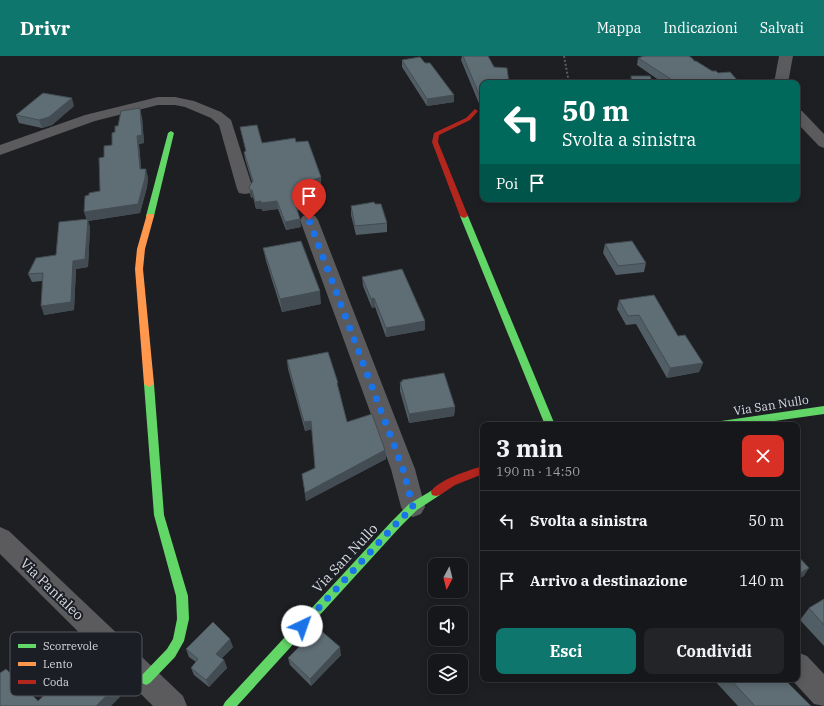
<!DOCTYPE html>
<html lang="it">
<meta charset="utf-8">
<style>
body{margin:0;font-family:"IBM Plex Serif",serif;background:#232427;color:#f1f3f6;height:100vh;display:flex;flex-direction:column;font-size:15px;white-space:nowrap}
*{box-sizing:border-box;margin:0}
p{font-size:13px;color:#9e9fa2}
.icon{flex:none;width:22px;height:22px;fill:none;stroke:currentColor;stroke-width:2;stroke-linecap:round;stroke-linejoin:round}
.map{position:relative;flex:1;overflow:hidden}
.panel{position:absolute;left:480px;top:366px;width:320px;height:260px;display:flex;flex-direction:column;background:#16171a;border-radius:8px;box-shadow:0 2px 10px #0003,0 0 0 1px #353639}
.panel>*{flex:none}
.banner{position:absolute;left:480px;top:24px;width:320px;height:122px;border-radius:8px;box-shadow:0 2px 10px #0003,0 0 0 1px #353639;background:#00695c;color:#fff;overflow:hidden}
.needle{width:26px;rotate:187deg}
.fabs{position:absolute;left:428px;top:502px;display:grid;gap:8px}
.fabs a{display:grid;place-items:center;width:40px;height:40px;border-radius:8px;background:#16171a;box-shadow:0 2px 10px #0003,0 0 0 1px #353639;font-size:20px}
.pin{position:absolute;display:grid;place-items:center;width:34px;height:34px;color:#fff;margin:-41px -17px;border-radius:50% 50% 50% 0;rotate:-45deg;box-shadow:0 0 4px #0007}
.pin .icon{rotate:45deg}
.me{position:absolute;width:44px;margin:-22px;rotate:42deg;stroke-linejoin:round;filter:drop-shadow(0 0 3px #0008)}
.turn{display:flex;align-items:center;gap:14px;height:84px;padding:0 16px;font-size:18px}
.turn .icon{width:52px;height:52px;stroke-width:2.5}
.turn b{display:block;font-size:28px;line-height:34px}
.then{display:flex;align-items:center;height:38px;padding:0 16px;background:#0003;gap:8px;font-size:15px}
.round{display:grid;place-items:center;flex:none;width:42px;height:42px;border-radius:8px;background:#232427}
.overview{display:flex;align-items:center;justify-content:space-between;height:68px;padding:0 16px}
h1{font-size:24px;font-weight:700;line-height:30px}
.button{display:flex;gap:8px;margin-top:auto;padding:8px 16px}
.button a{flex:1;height:46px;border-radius:8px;background:#0f766e;color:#fff;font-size:16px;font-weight:700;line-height:46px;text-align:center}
.button a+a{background:#232427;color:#f1f3f6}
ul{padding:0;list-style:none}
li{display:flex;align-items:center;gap:12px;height:60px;padding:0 16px;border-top:1px solid #353639}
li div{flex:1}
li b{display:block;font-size:15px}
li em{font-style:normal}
header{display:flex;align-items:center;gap:24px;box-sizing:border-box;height:56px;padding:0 20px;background:#0f766e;color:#fff}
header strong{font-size:19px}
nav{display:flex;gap:22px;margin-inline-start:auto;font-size:14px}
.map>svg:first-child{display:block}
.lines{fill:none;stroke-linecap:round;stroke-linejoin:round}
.path{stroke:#5b5b5d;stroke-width:2;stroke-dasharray:2 2;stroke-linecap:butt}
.street{fill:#5b5a5d;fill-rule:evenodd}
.fast{fill:#63d668;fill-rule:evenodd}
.slow{fill:#ff974d;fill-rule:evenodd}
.jam{fill:#b3261e;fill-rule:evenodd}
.wall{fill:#525e65}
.shaded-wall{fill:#424c52}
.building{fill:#5f6d75;stroke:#424c52}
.route{stroke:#1a73e8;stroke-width:7;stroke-dasharray:0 12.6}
.labels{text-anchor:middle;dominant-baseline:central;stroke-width:4;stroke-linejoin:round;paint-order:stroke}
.street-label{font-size:12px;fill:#d8dade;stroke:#1b1e25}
.near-street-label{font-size:14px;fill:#d8dade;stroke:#1b1e25}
.key{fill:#1b1e25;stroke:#54565c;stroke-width:1}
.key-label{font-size:11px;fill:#d8dade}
</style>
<header>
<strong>Drivr</strong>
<nav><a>Mappa</a><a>Indicazioni</a><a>Salvati</a></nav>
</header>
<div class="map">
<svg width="824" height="650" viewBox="0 0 824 650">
<rect width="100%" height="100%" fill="#1d1f23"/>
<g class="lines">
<path class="path" d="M 564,0 L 569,27"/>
<g class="street">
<path d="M 779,0 L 793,0 L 788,27 L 774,27 Z"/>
<path d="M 158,41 L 175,41 L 194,45 L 221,56 L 231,64 L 253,133 L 251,137 L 245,138 L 239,137 L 237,133 L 219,69 L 211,62 L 185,51 L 175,49 L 158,49 L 95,65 L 0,99 L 0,89 L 85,59 Z"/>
<path d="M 797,54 L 802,55 L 824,78 L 824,92 L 819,90 L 797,67 Z"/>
<path d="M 309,159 L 315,160 L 318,164 L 415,413 L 425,451 L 421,458 L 413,461 L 405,458 L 401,451 L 391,413 L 300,164 L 303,160 Z"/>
<path d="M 0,471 L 9,475 L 183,640 L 187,650 L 153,650 L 0,498 Z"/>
<path d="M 797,596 L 807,600 L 824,618 L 824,650 L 814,648 L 791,623 L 797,623 Z"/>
</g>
<g class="fast">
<path d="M 171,75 L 174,77 L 154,160 L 153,162 L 147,162 L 146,160 L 168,77 Z"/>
<path d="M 461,158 L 467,158 L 468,160 L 555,369 L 545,369 L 460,160 Z"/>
<path d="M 149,325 L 154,328 L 164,459 L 188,540 L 189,563 L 184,585 L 175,601 L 150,627 L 146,629 L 142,627 L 140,623 L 142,619 L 167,593 L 173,583 L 177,563 L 176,540 L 154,459 L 144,328 Z"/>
<path d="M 824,350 L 824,358 L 746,369 L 716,369 L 718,366 L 721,365 Z"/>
<path d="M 436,432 L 440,433 L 441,436 L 440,439 L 417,454 L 400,471 L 237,650 L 223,650 L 225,646 L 392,465 L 409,448 Z"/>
</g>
<path class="slow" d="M 147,158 L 153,158 L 154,160 L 145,193 L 143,213 L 154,328 L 149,331 L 144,328 L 135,213 L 137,193 Z"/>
<g class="jam">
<path d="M 475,53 L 478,55 L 470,64 L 439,79 L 438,86 L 468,160 L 464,162 L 460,160 L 432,86 L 434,77 L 466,62 Z"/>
<path d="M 483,410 L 483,418 L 455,429 L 440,439 L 436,440 L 432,439 L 431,436 C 437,424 470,414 483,410 Z"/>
</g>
</g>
<g class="wall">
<path d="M 462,0 L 488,0 L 483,27 L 483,51 L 480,50 L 461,4 Z"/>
<path d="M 638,2 L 694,5 L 712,15 L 718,17 L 739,26 L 777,27 L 663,27 L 637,9 Z"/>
<path d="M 402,4 L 425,7 L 454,46 L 427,50 L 402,11 Z"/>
<path d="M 631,20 L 653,27 L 630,27 Z"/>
<path d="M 74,50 L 52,69 L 42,72 L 19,67 L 16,59 Z"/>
<path d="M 142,61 L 144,87 L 139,88 L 141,113 L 148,121 L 147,131 L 140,157 L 88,165 L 90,171 L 88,211 L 76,213 L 74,254 L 44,259 L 42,225 L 32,226 L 28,218 L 56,199 L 87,163 L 89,139 L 100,135 L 104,101 L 112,89 L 115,76 L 118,70 Z"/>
<path d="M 240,71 L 262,87 L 296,86 L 321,129 L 315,131 L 319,151 L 297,154 L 301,171 L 286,174 L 278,153 L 262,155 L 262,153 L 256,153 L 253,141 L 251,142 L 249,131 L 252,126 L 245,103 L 244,96 L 246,96 Z"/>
<path d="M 375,148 L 387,167 L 387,176 L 356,179 L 351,159 L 351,150 Z"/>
<path d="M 605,188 L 646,207 L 644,216 L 616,219 L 603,197 Z"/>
<path d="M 263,192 L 321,248 L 282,256 L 266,205 Z"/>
<path d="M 362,221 L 425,274 L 386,281 L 375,251 L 372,252 L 363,230 Z"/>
<path d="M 619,244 L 678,280 L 703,307 L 699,316 L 667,322 L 636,268 L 626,269 L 617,253 Z"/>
<path d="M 287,304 L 339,335 L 347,366 L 385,394 L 386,403 L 306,445 L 302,418 L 315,412 L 312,373 L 305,375 L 288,313 Z"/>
<path d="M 402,324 L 455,351 L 454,360 L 409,367 L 400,335 L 400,326 L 402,326 Z"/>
<path d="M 824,543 L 824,590 L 800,564 L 809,552 Z"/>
<path d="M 233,591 L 222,602 L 224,604 L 227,612 L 209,631 L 194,619 L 191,612 L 196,606 L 189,601 L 186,593 Z"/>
<path d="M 341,599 L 311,630 L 290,609 L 288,602 Z"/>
<path d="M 713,623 L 784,623 L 811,650 L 738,650 Z"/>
</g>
<g class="shaded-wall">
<path d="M 454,39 L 454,46 L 427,50 L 427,43 Z"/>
<path d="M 72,42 L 74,50 L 52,69 L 42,72 L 39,64 Z"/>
<path d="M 140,52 L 142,61 L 144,87 L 139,88 L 142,122 L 140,113 L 137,80 Z"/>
<path d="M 146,113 L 148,121 L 147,131 L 140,157 L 88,165 L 90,171 L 88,211 L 76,213 L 74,254 L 44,259 L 41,250 L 87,165 L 84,156 Z"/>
<path d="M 321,121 L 321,129 L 313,132 L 313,124 Z"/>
<path d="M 250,134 L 252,134 L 253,141 L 251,142 Z"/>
<path d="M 318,143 L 319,151 L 296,154 L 295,147 Z"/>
<path d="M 261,145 L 262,153 L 256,153 L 255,146 Z"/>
<path d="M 277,145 L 278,153 L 262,155 L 261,147 Z"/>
<path d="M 300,163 L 301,171 L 286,174 L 285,166 Z"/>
<path d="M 320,235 L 321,248 L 282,256 L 280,243 Z"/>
<path d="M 374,242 L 375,251 L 372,252 L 371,243 Z"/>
<path d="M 425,265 L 425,274 L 386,281 L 386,272 Z"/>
<path d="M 703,307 L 699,316 L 667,322 L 670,312 Z"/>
<path d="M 455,351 L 454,360 L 409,367 L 409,358 Z"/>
<path d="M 311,365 L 312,373 L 305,375 L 304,366 Z"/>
<path d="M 385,394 L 386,403 L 306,445 L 305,437 Z"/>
<path d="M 809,512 L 804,520 L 797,524 L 797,519 Z"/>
<path d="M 230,583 L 233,591 L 219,605 L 216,598 Z"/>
<path d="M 340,591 L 341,599 L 311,630 L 310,623 Z"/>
<path d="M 224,604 L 227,612 L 209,631 L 206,624 Z"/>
<path d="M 114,632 L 120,641 L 111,650 L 96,650 Z"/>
</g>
<g class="building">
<path d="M 463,0 L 488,0 L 494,11 L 507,12 L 509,27 L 483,27 L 483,44 L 481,43 Z"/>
<path d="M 644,0 L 689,0 L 693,3 L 694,5 L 696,5 L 712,15 L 716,15 L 718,17 L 730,16 L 739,26 L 777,23 L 777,27 L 691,27 L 690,26 L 677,27 L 638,2 Z"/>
<path d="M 420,1 L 425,7 L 430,7 L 454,39 L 427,43 L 402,4 Z"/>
<path d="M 631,20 L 650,20 L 653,27 L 633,27 Z"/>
<path d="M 43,37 L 72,42 L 49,61 L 39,64 L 16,59 Z"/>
<path d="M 140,52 L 142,79 L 137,80 L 140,113 L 146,113 L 145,122 L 138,148 L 84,156 L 85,140 L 89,139 L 89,137 L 100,135 L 99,102 L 104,101 L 104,90 L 112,89 L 112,77 L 115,76 L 115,70 L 118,70 L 121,55 Z"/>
<path d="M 257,69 L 262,87 L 295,82 L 296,86 L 308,85 L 321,121 L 313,124 L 318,143 L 295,147 L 300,163 L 285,166 L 277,145 L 261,147 L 261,145 L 255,146 L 252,134 L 250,134 L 249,131 L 253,125 L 244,96 L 246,95 L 240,71 Z"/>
<path d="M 374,146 L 375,148 L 381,148 L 387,167 L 355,170 L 351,150 Z"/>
<path d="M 88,163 L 85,203 L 73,205 L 71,246 L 41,250 L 43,217 L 28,218 L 36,202 L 56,199 L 59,166 Z"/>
<path d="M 301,185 L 320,235 L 280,243 L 263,192 Z"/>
<path d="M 632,185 L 646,207 L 618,210 L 605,188 Z"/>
<path d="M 402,213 L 425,265 L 386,272 L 374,242 L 371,243 L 362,221 Z"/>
<path d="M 654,239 L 678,280 L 685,279 L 703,307 L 670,312 L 639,259 L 628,260 L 619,244 Z"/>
<path d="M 328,296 L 338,327 L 337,327 L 347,366 L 372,358 L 385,394 L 305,437 L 302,418 L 315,412 L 311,365 L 304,366 L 287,304 Z"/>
<path d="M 444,317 L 455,351 L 409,358 L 400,326 L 402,326 L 402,324 Z"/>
<path d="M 797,499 L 809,512 L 797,519 Z"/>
<path d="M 824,543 L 824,569 L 809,552 Z"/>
<path d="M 213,566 L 230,583 L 216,598 L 224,604 L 206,624 L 191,612 L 198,603 L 186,593 Z"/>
<path d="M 318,572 L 340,591 L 310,623 L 288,602 Z"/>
<path d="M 81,605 L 114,632 L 96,650 L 0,650 L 0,617 L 6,613 L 38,645 Z"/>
<path d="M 730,623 L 784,623 L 811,650 L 755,650 Z"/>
</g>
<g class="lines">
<path class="route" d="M 302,570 L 396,468 L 413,451 L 403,413 L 309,164"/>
</g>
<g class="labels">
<g class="street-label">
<text transform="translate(771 349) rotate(-9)">Via San Nullo</text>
</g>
<g class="near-street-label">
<text transform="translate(345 502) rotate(-47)">Via San Nullo</text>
<text transform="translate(52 533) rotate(44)">Via Pantaleo</text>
</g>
</g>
<rect x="10" y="576" width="132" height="64" rx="6" class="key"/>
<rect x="18" y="588" width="18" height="4" fill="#63d668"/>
<rect x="18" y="606" width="18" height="4" fill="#ff974d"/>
<rect x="18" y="624" width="18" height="4" fill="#b3261e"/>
<g class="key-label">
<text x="43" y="594">Scorrevole</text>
<text x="43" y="612">Lento</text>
<text x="43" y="630">Coda</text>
</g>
</svg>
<div class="fabs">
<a><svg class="needle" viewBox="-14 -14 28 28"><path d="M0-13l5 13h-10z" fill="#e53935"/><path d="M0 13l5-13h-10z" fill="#9e9fa2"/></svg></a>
<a><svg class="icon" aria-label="sound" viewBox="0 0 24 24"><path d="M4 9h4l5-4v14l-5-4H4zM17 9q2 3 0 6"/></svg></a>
<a><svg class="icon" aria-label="layers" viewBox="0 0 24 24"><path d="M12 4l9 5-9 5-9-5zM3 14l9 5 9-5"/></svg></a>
</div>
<div class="pin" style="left:309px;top:164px;background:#d93025"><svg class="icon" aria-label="arrive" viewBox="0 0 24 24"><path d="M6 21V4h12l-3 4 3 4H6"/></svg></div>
<svg class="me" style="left:302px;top:570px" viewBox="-20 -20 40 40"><circle r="19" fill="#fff"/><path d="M0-13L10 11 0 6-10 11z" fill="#1a73e8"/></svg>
<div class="banner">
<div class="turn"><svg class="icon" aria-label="left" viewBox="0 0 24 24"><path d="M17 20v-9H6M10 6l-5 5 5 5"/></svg><div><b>50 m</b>Svolta a sinistra</div></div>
<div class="then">Poi<svg class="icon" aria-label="arrive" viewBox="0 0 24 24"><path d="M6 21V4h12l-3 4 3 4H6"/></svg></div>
</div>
<section class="panel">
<div class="overview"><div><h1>3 min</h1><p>190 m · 14:50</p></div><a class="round" style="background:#d93025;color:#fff"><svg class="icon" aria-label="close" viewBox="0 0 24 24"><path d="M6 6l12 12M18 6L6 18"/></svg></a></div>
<ul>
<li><svg class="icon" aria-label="left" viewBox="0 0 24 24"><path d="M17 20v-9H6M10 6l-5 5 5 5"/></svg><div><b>Svolta a sinistra</b></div><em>50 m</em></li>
<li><svg class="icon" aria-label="arrive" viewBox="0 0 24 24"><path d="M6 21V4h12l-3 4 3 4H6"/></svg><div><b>Arrivo a destinazione</b></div><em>140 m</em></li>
</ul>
<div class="button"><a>Esci</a><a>Condividi</a></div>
</section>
</div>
